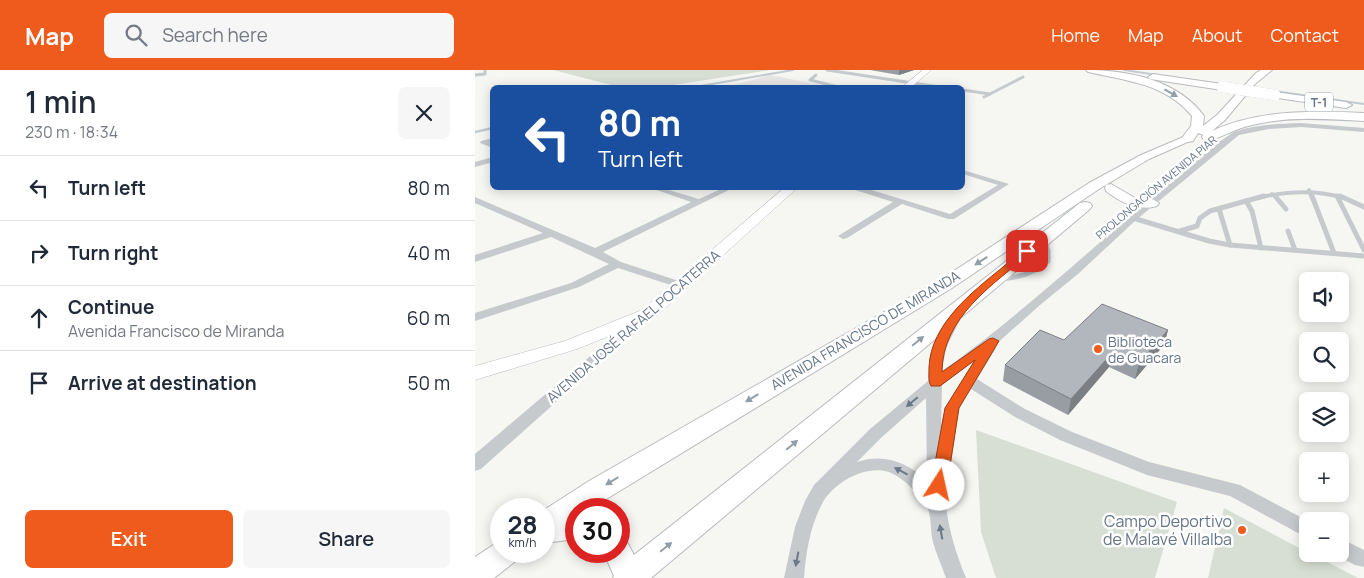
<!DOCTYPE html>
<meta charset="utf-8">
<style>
body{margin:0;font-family:Manrope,sans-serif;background:#f6f6f7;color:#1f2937;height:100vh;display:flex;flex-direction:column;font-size:19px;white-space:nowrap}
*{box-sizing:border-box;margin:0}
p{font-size:16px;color:#747a83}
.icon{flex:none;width:28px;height:28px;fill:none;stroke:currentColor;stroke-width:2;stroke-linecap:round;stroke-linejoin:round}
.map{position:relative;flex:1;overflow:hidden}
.sheet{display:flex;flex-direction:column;background:#fff;width:475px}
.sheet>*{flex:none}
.banner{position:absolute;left:15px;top:15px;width:475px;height:105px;border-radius:8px;box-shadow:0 2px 12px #0003;background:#1a4fa0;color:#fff;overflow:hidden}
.controls{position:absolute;left:824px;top:202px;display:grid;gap:10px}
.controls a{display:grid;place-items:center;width:50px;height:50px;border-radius:8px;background:#fff;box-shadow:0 2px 12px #0003;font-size:25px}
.speed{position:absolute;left:15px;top:428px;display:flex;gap:10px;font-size:25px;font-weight:700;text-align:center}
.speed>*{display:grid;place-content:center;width:65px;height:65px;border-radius:50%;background:#fff;box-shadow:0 2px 12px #0003;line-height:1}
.speed small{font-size:12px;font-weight:400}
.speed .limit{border:8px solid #d22;background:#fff;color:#111}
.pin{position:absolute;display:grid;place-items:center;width:42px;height:42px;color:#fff;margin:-21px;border-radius:10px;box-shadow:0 2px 8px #0006}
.me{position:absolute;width:55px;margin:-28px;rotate:10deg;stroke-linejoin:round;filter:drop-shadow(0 0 4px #0008)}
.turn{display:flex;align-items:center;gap:18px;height:105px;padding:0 25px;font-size:22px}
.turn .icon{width:65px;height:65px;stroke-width:2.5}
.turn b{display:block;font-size:35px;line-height:42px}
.round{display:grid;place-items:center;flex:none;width:52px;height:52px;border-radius:8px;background:#f6f6f7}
.head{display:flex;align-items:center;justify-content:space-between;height:85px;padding:0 25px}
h1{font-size:30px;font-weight:600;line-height:38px}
.button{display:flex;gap:10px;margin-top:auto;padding:10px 25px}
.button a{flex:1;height:58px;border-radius:8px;background:#ee5b1c;color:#fff;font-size:20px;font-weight:600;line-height:58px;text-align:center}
.button a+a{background:#f6f6f7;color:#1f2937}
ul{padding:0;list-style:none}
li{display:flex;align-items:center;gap:15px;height:65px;padding:0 25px;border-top:1px solid #e0e1e3}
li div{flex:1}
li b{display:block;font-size:19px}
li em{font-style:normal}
header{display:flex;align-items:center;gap:30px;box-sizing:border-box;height:70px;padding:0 25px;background:#ee5b1c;color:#fff}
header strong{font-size:24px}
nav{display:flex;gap:28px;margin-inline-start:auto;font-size:18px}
.search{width:350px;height:45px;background:#f6f6f7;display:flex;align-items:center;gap:12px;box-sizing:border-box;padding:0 18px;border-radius:8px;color:#747a83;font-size:19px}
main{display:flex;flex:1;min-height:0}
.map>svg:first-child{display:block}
.built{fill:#e7e8e6}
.green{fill:#d7dfd4}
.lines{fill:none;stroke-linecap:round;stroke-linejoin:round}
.stream-far1{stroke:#c2cbd1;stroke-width:2}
.stream{stroke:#c2cbd1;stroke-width:2.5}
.secondary-casing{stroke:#b8bdc2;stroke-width:1}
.primary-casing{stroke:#b7bbbf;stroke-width:2}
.highway-casing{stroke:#b8bbbf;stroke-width:2}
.lane-far2{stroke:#c6cacd;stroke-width:3}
.lane-far1{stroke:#c6cacd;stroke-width:4}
.lane{stroke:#c6cacd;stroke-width:5}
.street{fill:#c6cacd;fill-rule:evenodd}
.secondary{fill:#fff;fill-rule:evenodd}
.primary{fill:#fff;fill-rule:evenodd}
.highway{fill:#fff;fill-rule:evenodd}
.highway-bridge-casing{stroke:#b8bbbf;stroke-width:11;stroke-linecap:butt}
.highway-bridge{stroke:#fff;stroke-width:11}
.wall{fill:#989da3}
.shaded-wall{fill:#7c8084}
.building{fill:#b1b7bd;stroke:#7c8084}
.oneway{fill:#929eaa}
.oneway2{fill:#69788a}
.route{fill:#ee5b1c;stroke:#9b3b12}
.poi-dot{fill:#ee5b1c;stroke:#fff;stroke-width:2}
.labels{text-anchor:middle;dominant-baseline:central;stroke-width:5;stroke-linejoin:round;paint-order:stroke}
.far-street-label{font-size:11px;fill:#647486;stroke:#fff}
.shield{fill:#fff;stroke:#929eaa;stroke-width:1}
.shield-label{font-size:12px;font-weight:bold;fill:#647486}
.street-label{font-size:14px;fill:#647486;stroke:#fff}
.poi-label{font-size:14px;fill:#647486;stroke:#fff;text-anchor:start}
.near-poi-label{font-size:16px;fill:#647486;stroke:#fff;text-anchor:end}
</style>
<header>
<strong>Map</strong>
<div class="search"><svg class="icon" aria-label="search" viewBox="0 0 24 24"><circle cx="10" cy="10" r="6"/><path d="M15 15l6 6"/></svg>Search here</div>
<nav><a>Home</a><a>Map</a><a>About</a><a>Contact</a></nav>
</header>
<main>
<section class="sheet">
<div class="head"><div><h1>1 min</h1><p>230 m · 18:34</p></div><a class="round"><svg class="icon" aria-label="close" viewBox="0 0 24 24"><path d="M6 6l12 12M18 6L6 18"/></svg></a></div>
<ul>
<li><svg class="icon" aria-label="left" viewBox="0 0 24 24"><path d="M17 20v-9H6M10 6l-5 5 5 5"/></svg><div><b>Turn left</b></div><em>80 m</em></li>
<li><svg class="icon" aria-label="right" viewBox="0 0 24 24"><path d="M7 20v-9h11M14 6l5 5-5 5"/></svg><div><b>Turn right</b></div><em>40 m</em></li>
<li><svg class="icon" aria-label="ahead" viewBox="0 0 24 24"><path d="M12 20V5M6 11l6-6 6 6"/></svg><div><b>Continue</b><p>Avenida Francisco de Miranda</p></div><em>60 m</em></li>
<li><svg class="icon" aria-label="arrive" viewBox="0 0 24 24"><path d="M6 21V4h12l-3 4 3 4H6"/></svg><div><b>Arrive at destination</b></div><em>50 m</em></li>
</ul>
<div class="button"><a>Exit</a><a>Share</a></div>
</section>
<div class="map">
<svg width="889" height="508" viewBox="0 0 889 508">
<rect width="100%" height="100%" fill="#f6f7f3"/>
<path class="built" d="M 295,5 L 356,17 L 249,18 Z"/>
<g class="green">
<path d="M 78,0 L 295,0 L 185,17 L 148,18 Z"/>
<path d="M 501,360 L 702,432 L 680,508 L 521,508 L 506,462 Z"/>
<path d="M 749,438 L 832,482 L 832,484 L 837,484 L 883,508 L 733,508 Z"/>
</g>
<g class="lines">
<g class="stream-far1">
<path d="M 649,0 L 683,5"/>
<path d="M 214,18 L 318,0"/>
<path d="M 799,21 L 889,34"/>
</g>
<path class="stream" d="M 0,62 L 18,58"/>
<defs>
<g id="secondary">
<path d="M 448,0 L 456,0 L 435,18 L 426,18 Z"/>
<path d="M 309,118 L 322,118 L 179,248 L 102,279 L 0,310 L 0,296 L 90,271 L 167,240 Z"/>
</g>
<g id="primary">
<path d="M 713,65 L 718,68 L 717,70 L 674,89 L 624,119 L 477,218 L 115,439 L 101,439 L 101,469 L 69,473 L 69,440 L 114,411 L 465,210 L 614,113 L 666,85 Z"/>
<path d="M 636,114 L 660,128 L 677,129 L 684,133 L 682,136 C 663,141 646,133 631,121 L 630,118 L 631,115 Z"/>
<path d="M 610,132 L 615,133 L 617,136 L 615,139 L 176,508 L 138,508 L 139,506 L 128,481 L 144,481 L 144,469 L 152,472 L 159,485 L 605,133 Z"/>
<path d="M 26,470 L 26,481 L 46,481 L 42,490 L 19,508 L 0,508 L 0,487 Z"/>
</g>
<g id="highway">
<path d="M 611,0 C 653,0 703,10 729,46 L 728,56 L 742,45 L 781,3 L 786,0 L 797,0 L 780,14 L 750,50 L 737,61 C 785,39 838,41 889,43 L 889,51 C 852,49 813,46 777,55 C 761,58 748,67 733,71 L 729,70 L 727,67 L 728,65 L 723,63 L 718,71 L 713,72 L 707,68 L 716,56 L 717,46 C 690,13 651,11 613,2 Z"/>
<path d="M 678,4 L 747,14 L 752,17 L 747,20 L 675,9 L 673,7 Z"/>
<path d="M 800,22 L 871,32 L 877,35 L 871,38 L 796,27 L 795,25 L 796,23 Z"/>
</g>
</defs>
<use href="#secondary" class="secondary-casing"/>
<use href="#primary" class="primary-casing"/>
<use href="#highway" class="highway-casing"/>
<g class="lane-far2">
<path d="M 352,0 L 471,18"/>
<path d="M 0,5 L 10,4 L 10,0"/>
<path d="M 341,5 L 335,10 L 367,18"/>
<path d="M 488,20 L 515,24"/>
<path d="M 509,27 L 548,7"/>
</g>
<g class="lane-far1">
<path d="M 834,120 L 837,128"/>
<path d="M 797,124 L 802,128"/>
<path d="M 783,128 C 812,121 840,119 869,128"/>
</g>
<g class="lane">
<path d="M 800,126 L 811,139"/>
<path d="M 837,126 L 859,183"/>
<path d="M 862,126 L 889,180"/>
<path d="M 865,126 L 889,137"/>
<path d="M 771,131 L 777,141 L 786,178"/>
<path d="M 744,139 L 755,175"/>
<path d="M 658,148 L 734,171 L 755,175 L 889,186"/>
<path d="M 705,161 L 722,156 L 725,148 L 735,141 L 789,126"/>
<path d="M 813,161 L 820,180"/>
<path d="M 525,209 C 543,208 559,204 573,191 L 573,181 L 569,169"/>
</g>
<g class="street">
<path d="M 826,53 L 889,58 L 889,62 L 826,57 L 794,59 L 764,65 L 661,150 L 603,204 L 565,235 L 519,276 L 521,278 L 502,309 L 550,339 L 597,362 L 674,392 L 765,415 L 833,451 L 832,468 L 755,426 L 672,405 L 585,370 L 540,347 L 496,319 L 484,338 L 474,407 L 472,412 L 469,413 C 471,450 477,473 491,508 L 471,508 C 467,496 461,484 458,472 C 455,461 457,444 451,435 C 443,422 428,408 414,402 C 391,394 357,413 347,434 C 335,456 331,483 329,508 L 309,508 L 320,457 L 330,431 L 339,415 L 395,359 L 453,311 L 457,278 L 478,241 L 486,241 L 488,244 L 471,278 L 467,301 C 549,243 621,173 699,110 C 712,100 749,65 762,61 C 782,54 805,54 826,53 ZM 499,291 L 470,338 L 466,356 L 467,315 ZM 451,328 L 452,411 C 432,392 409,383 382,392 L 407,367 Z"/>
<path d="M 18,68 L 18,78 L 5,73 L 6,71 Z"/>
<path d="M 18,87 L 18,92 L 0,97 L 0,92 Z"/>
<path d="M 488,100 L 534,114 L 479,149 L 473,149 L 427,134 L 372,168 L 368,169 L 363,166 L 418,132 L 380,120 L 379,118 L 390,118 L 475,144 L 523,115 L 488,104 Z"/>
<path d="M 176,118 L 187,118 L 224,129 L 248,118 L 258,118 L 128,182 L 146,192 L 210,213 L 212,215 L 210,217 L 202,217 L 143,198 L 104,217 L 0,251 L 0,243 L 96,213 L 134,194 L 76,167 L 0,192 L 0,185 L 68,163 L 0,133 L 0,127 L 120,178 L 216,132 Z"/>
<path d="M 171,241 L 177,245 L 175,248 L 6,399 L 0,401 L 0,384 L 167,242 Z"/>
<path d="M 865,468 L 889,480 L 889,497 L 880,495 L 859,484 L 865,484 Z"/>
</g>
<use href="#secondary" class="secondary"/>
<use href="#primary" class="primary"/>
<use href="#highway" class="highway"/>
<defs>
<path id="highway-bridge" d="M 747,17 L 800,25"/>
</defs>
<use href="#highway-bridge" class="highway-bridge-casing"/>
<use href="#highway-bridge" class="highway-bridge"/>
</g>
<g class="wall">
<path d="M 395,0 L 439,0 L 424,5 Z"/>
<path d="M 693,260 L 689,275 L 660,309 L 634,297 L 593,345 L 528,311 L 530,295 L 589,270 Z"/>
</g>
<g class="shaded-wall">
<path d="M 424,0 L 439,0 L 424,5 Z"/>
<path d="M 693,260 L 689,275 L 660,309 L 664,293 Z"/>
<path d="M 638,282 L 634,297 L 593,345 L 596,329 Z"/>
</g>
<path class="building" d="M 627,234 L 693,260 L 664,293 L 638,282 L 596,329 L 530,295 L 565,260 L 589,270 Z"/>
<defs><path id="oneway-solid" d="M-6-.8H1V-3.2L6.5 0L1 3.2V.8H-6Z" transform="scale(1.25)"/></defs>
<g class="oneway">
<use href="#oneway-solid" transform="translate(696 23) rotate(29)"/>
<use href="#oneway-solid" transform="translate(506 191) rotate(147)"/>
<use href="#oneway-solid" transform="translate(443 271) rotate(-39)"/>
<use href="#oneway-solid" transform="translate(277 328) rotate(149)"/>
<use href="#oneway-solid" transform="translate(317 375) rotate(-40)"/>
<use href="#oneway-solid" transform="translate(137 411) rotate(149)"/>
<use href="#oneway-solid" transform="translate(191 477) rotate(-39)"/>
</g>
<g class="oneway2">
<use href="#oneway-solid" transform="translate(437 332) rotate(140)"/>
<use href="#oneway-solid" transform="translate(426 401) rotate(-152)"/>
<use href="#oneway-solid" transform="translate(466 462) rotate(-100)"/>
<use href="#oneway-solid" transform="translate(322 489) rotate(101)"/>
</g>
<path class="route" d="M 552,178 L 557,181 L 556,183 C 518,214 467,248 467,302 L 514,269 L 518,268 L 524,271 L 484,338 L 472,415 L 470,419 L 464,421 L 459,419 L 456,415 L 470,338 L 500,290 L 465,316 L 456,316 C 453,311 454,304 454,297 C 456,254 497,222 528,197 C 535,191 543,181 552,178 Z"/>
<g class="poi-dot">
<circle cx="623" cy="279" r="5"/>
<circle cx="767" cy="460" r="5"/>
</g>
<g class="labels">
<g class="far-street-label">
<text transform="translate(681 117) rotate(-40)">PROLONGACIÓN AVENIDA PIAR</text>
</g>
<rect class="shield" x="830" y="22.5" width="28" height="19" rx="4"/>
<g class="shield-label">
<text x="844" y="32">T-1</text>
</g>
<g class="street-label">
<text transform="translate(158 256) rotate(-41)">AVENIDA JOSÉ RAFAEL POCATERRA</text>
<text transform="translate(390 260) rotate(-31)">AVENIDA FRANCISCO DE MIRANDA</text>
</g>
<g class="poi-label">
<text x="633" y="271">Biblioteca<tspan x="633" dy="16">de Guacara</tspan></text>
</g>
<g class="near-poi-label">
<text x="757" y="451">Campo Deportivo<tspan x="757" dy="18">de Malavé Villalba</tspan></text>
</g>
</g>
</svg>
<div class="controls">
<a><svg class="icon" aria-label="sound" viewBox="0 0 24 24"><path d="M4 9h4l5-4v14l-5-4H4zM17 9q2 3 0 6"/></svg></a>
<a><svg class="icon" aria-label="search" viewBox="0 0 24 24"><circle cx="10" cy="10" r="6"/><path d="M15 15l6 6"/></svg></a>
<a><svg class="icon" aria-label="layers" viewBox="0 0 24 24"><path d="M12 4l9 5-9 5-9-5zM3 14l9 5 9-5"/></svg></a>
<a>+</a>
<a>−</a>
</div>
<div class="speed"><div>28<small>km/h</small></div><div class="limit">30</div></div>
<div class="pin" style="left:552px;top:181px;background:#d93025"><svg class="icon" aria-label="arrive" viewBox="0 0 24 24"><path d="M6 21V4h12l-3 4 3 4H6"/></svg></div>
<svg class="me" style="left:464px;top:415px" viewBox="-20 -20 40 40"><circle r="19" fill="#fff"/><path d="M0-13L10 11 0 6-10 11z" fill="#ee5b1c"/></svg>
<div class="banner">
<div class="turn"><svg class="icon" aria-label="left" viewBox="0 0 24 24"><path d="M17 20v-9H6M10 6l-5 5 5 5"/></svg><div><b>80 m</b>Turn left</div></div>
</div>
</div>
</main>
